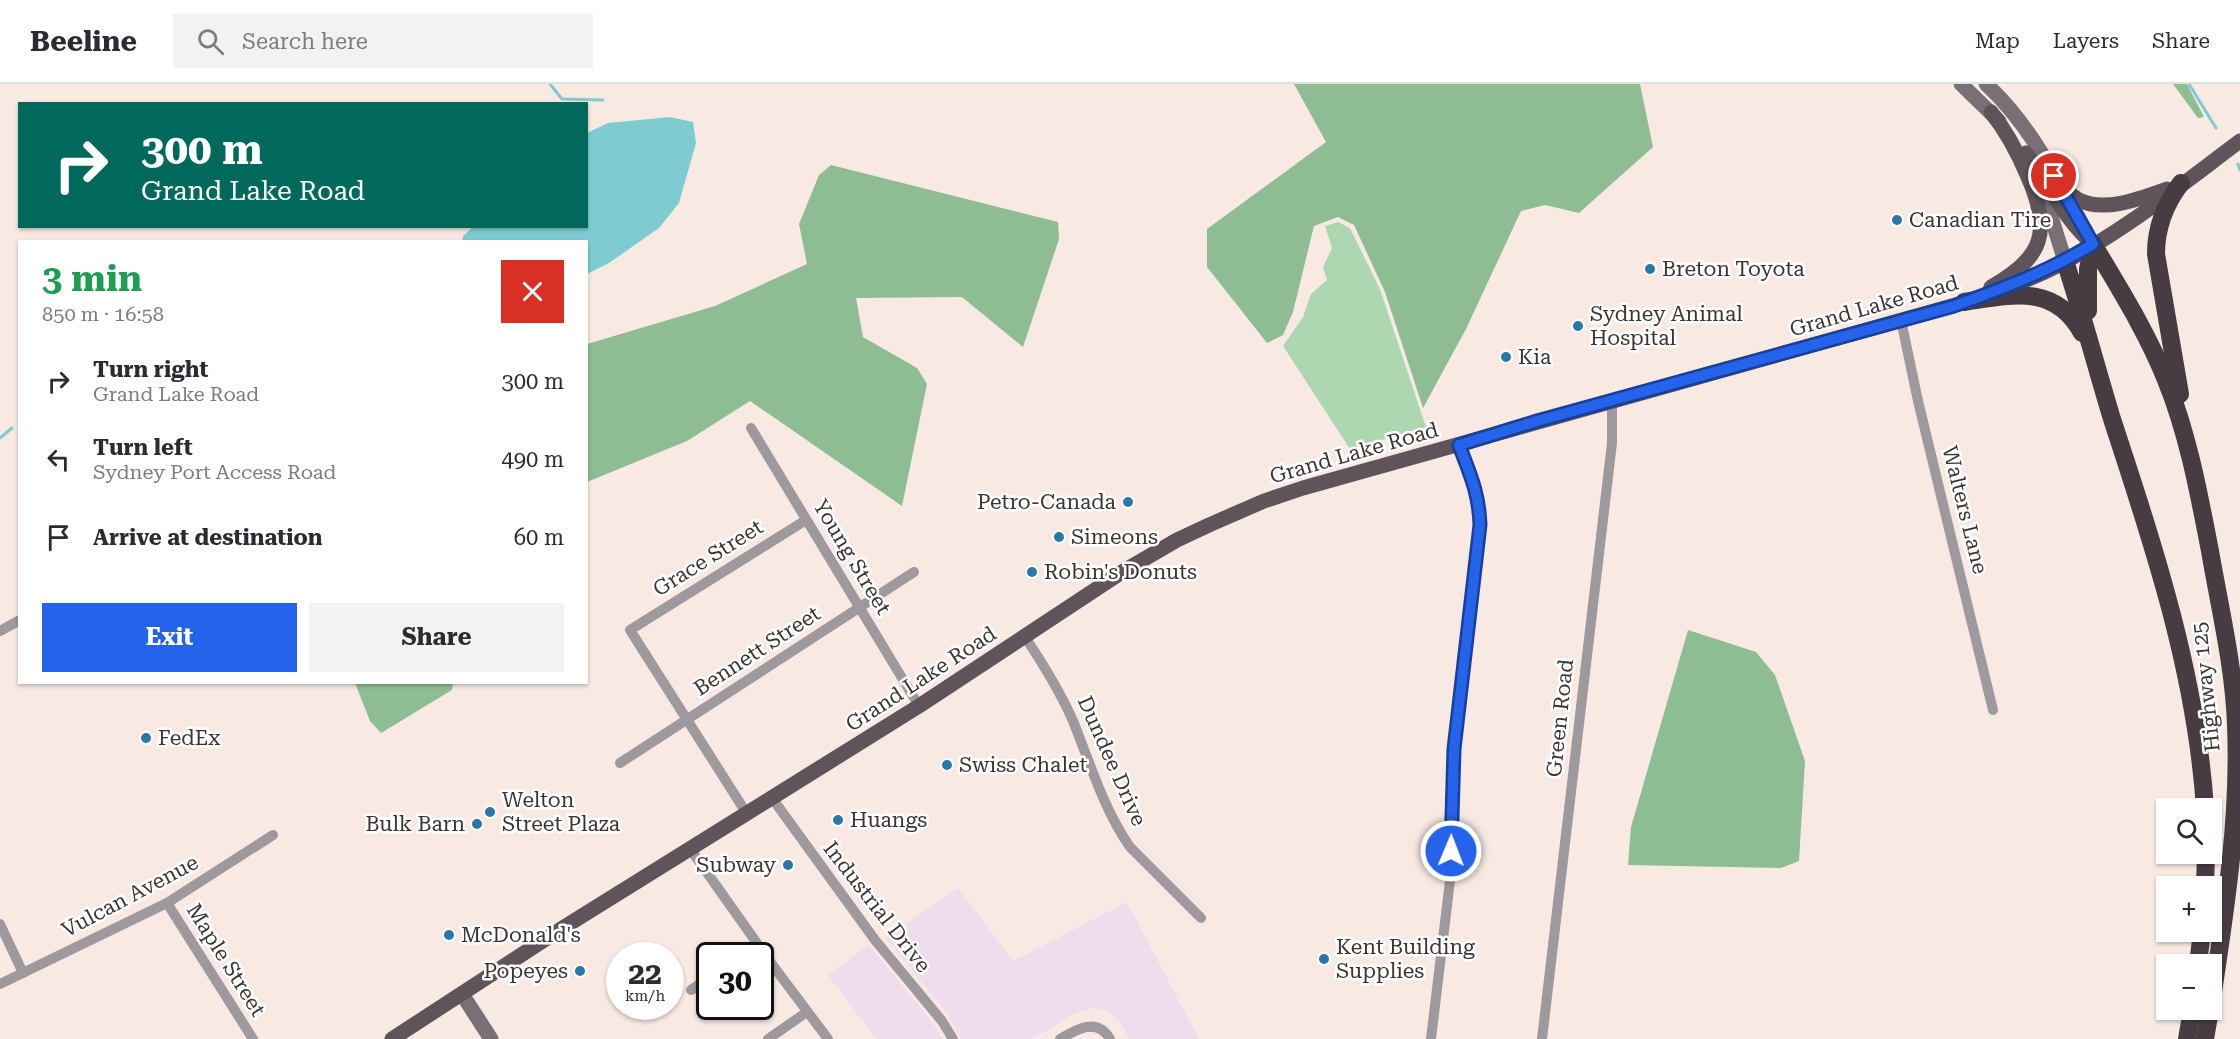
<!DOCTYPE html>
<meta charset="utf-8">
<style>
body{margin:0;font-family:"Roboto Serif",serif;background:#f2f2f3;color:#2b2b33;height:100vh;display:flex;flex-direction:column;font-size:22px;white-space:nowrap}
*{box-sizing:border-box;margin:0}
p{font-size:20px;color:#7c7c81}
.icon{flex:none;width:33px;height:33px;fill:none;stroke:currentColor;stroke-width:2;stroke-linecap:round;stroke-linejoin:round}
.map{position:relative;flex:1;overflow:hidden}
.panel{position:absolute;left:18px;top:156px;width:570px;height:444px;display:flex;flex-direction:column;background:#fff;border-radius:0px;box-shadow:0 2px 4px #0004}
.panel>*{flex:none}
.top-card{position:absolute;left:18px;top:18px;width:570px;height:126px;border-radius:0px;box-shadow:0 2px 4px #0004;background:#00695c;color:#fff;overflow:hidden}
.buttons{position:absolute;left:2156px;top:714px;display:grid;gap:12px}
.buttons a{display:grid;place-items:center;width:66px;height:66px;border-radius:0px;background:#fff;box-shadow:0 2px 4px #0004;font-size:30px}
.speed{position:absolute;left:606px;top:858px;display:flex;gap:12px;font-size:30px;font-weight:700;text-align:center}
.speed>*{display:grid;place-content:center;width:78px;height:78px;border-radius:50%;background:#fff;box-shadow:0 2px 4px #0004;line-height:1}
.speed small{font-size:15px;font-weight:400}
.speed .limit{border:3px solid #111;border-radius:9px;background:#fff;color:#111}
.pin{position:absolute;display:grid;place-items:center;width:51px;height:51px;color:#fff;margin:-26px;border:3px solid #fff;border-radius:50%;box-shadow:0 2px 6px #0007}
.me{position:absolute;width:66px;margin:-33px;rotate:1deg;stroke-linejoin:round;filter:drop-shadow(0 0 4px #0008)}
.turn{display:flex;align-items:center;gap:21px;height:126px;padding:0 24px;font-size:27px}
.turn .icon{width:78px;height:78px;stroke-width:2.5}
.turn b{display:block;font-size:42px;line-height:51px}
.round{display:grid;place-items:center;flex:none;width:63px;height:63px;border-radius:0px;background:#f2f2f3}
.head{display:flex;align-items:center;justify-content:space-between;height:102px;padding:0 24px}
h1{font-size:36px;font-weight:700;line-height:45px;color:#1e9e55}
.action{display:flex;gap:12px;margin-top:auto;padding:12px 24px}
.action a{flex:1;height:69px;border-radius:0px;background:#2563eb;color:#fff;font-size:24px;font-weight:700;line-height:69px;text-align:center}
.action a+a{background:#f2f2f3;color:#2b2b33}
ul{padding:0;list-style:none}
li{display:flex;align-items:center;gap:18px;height:78px;padding:0 24px}
li div{flex:1}
li b{display:block;font-size:22px}
li em{font-style:normal}
header{display:flex;align-items:center;gap:36px;box-sizing:border-box;height:84px;padding:0 30px;background:#fff;border-bottom:2px solid #e1e1e2}
header strong{font-size:28px}
nav{display:flex;gap:33px;margin-inline-start:auto;font-size:21px}
.search{width:420px;height:54px;background:#f2f2f3;display:flex;align-items:center;gap:15px;box-sizing:border-box;padding:0 21px;border-radius:0px;color:#7c7c81;font-size:22px}
.map>svg:first-child{display:block}
.industrial{fill:#efddee}
.green{fill:#add7b0}
.forest{fill:#8fbd93}
.water{fill:#7eccd1}
.lines{fill:none;stroke-linecap:round;stroke-linejoin:round}
.stream{stroke:#7eccd1;stroke-width:3}
.street{stroke:#9e999c;stroke-width:10}
.secondary{stroke:#797075;stroke-width:15}
.primary{stroke:#5e5459;stroke-width:15}
.highway{stroke:#473c42;stroke-width:18}
.route-casing{stroke:#184099;stroke-width:15}
.route{stroke:#2563eb;stroke-width:10}
.poi-dot{fill:#2978aa;stroke:#fff;stroke-width:2}
.labels{text-anchor:middle;dominant-baseline:central;stroke-width:5;stroke-linejoin:round;paint-order:stroke}
.poi-label{font-size:21px;fill:#3a3532;stroke:#fff;text-anchor:start}
.street-label{font-size:21px;fill:#3a3532;stroke:#fff}
</style>
<header>
<strong>Beeline</strong>
<div class="search"><svg class="icon" aria-label="search" viewBox="0 0 24 24"><circle cx="10" cy="10" r="6"/><path d="M15 15l6 6"/></svg>Search here</div>
<nav><a>Map</a><a>Layers</a><a>Share</a></nav>
</header>
<div class="map">
<svg width="2240" height="955" viewBox="0 0 2240 955">
<rect width="100%" height="100%" fill="#f8eae3"/>
<g class="industrial">
<path d="M 958,804 L 1013,877 L 1127,818 L 1199,955 L 1129,955 L 1120,938 L 1107,927 L 1093,924 L 1076,929 L 1032,955 L 961,955 L 945,927 L 886,854 Z"/>
<path d="M 869,861 L 932,938 L 942,955 L 876,955 L 828,891 Z"/>
</g>
<path class="green" d="M 1338,138 L 1350,144 L 1380,205 L 1426,343 L 1350,365 L 1283,262 L 1303,233 L 1311,210 L 1327,196 L 1323,183 L 1332,164 L 1325,142 Z"/>
<g class="forest">
<path d="M 1294,0 L 1640,0 L 1653,63 L 1579,129 L 1545,121 L 1521,127 L 1466,245 L 1423,324 L 1385,208 L 1354,141 L 1338,133 L 1314,142 L 1293,228 L 1283,251 L 1267,259 L 1207,183 L 1207,145 L 1326,58 Z"/>
<path d="M 2173,0 L 2187,0 L 2204,33 L 2198,34 Z"/>
<path d="M 831,81 L 1058,138 L 1059,155 L 1023,263 L 962,213 L 856,214 L 863,253 L 917,284 L 927,300 L 902,422 L 750,317 L 687,357 L 587,398 L 587,260 L 715,222 L 807,180 L 799,140 L 819,91 Z"/>
<path d="M 1688,546 L 1756,568 L 1775,591 L 1805,677 L 1799,777 L 1781,784 L 1628,781 L 1631,743 Z"/>
<path d="M 355,599 L 453,599 L 452,606 L 381,649 L 370,637 Z"/>
</g>
<path class="water" d="M 670,33 L 693,38 L 696,59 L 679,119 L 659,144 L 609,179 L 587,190 L 586,158 L 462,157 L 463,152 L 473,143 L 586,142 L 587,49 L 608,39 Z"/>
<g class="lines">
<g class="stream">
<path d="M 550,0 L 562,15 L 603,16"/>
<path d="M 2189,0 L 2216,44"/>
<path d="M 2238,80 L 2240,86"/>
<path d="M 0,354 L 12,344"/>
</g>
<g class="street">
<path d="M 1901,236 L 1918,317 L 1993,626"/>
<path d="M 751,344 L 919,622"/>
<path d="M 0,547 L 20,536"/>
<path d="M 1025,553 C 1043,580 1060,607 1073,637 C 1090,679 1104,726 1130,763 L 1201,834"/>
<path d="M 620,679 L 914,488"/>
<path d="M 772,714 L 875,856 L 942,937 L 953,955"/>
<path d="M 747,730 L 630,546 L 806,436"/>
<path d="M 691,766 L 771,879 L 828,955"/>
<path d="M 167,819 L 253,955"/>
<path d="M 0,840 L 23,889"/>
<path d="M 740,872 L 757,860"/>
<path d="M 0,900 L 167,819 L 273,751"/>
<path d="M 691,906 L 710,893"/>
<path d="M 768,955 L 807,928"/>
<path d="M 1060,955 C 1077,945 1097,933 1110,955"/>
<path d="M 1431,955 L 1451,788 L 1454,665 L 1480,441 C 1479,409 1470,390 1459,361"/>
<path d="M 1542,955 L 1612,359 L 1612,317"/>
</g>
<g class="secondary">
<path d="M 1961,0 L 1999,37"/>
<path d="M 1986,0 C 2031,41 2059,99 2088,151"/>
<path d="M 2034,93 L 2047,120 L 2065,177"/>
<path d="M 462,910 L 491,955"/>
</g>
<g class="primary">
<path d="M 2026,69 C 2048,100 2064,135 2093,160"/>
<path d="M 2054,92 C 2061,101 2068,110 2079,116 C 2105,129 2142,114 2167,105"/>
<path d="M 1991,203 C 2043,174 2052,148 2028,93 C 2018,69 2007,48 1991,28"/>
<path d="M 392,955 L 561,845 L 919,622 L 1122,488 L 1177,456 L 1209,441 L 1264,417 L 1303,404 L 1945,224 C 1983,213 2022,200 2057,182 C 2123,148 2181,101 2240,57"/>
</g>
<g class="highway">
<path d="M 2093,160 C 2119,204 2147,248 2166,296 C 2188,350 2199,410 2210,467 C 2220,525 2234,583 2236,641 C 2240,735 2225,829 2211,921"/>
<path d="M 2065,177 C 2082,229 2096,282 2112,335 C 2154,463 2196,589 2205,724"/>
<path d="M 1964,218 C 2011,211 2055,199 2082,249"/>
<path d="M 2088,227 L 2088,185 L 2093,160"/>
<path d="M 2180,310 L 2156,170 C 2156,143 2165,120 2181,99"/>
<path d="M 2205,802 L 2206,770"/>
<path d="M 2198,880 L 2202,848"/>
<path d="M 2187,955 L 2192,926"/>
<path d="M 2205,955 L 2210,926"/>
</g>
</g>
<g class="lines">
<defs>
<path id="route" d="M 1451,767 L 1454,665 L 1480,441 C 1479,409 1470,390 1459,361 L 1537,337 L 1954,222 C 2004,204 2047,188 2093,160 L 2054,92"/>
</defs>
<use href="#route" class="route-casing"/>
<use href="#route" class="route"/>
</g>
<g class="poi-dot">
<circle cx="1897" cy="136" r="6"/>
<circle cx="1650" cy="185" r="6"/>
<circle cx="1578" cy="242" r="6"/>
<circle cx="1506" cy="273" r="6"/>
<circle cx="1128" cy="418" r="6"/>
<circle cx="1059" cy="453" r="6"/>
<circle cx="1032" cy="488" r="6"/>
<circle cx="146" cy="654" r="6"/>
<circle cx="947" cy="681" r="6"/>
<circle cx="490" cy="728" r="6"/>
<circle cx="838" cy="736" r="6"/>
<circle cx="477" cy="740" r="6"/>
<circle cx="788" cy="781" r="6"/>
<circle cx="449" cy="851" r="6"/>
<circle cx="1324" cy="875" r="6"/>
<circle cx="580" cy="887" r="6"/>
</g>
<g class="labels">
<g class="poi-label">
<text x="1909" y="136">Canadian Tire</text>
<text x="1662" y="185">Breton Toyota</text>
<text x="1590" y="230">Sydney Animal<tspan x="1590" dy="24">Hospital</tspan></text>
<text x="1518" y="273">Kia</text>
<text x="1116" y="418" text-anchor="end">Petro-Canada</text>
<text x="1071" y="453">Simeons</text>
<text x="1044" y="488">Robin's Donuts</text>
<text x="158" y="654">FedEx</text>
<text x="959" y="681">Swiss Chalet</text>
<text x="502" y="716">Welton<tspan x="502" dy="24">Street Plaza</tspan></text>
<text x="850" y="736">Huangs</text>
<text x="465" y="740" text-anchor="end">Bulk Barn</text>
<text x="776" y="781" text-anchor="end">Subway</text>
<text x="461" y="851">McDonald's</text>
<text x="1336" y="863">Kent Building<tspan x="1336" dy="24">Supplies</tspan></text>
<text x="568" y="887" text-anchor="end">Popeyes</text>
</g>
<g class="street-label">
<text transform="translate(1874 222) rotate(-16)">Grand Lake Road</text>
<text transform="translate(1354 369) rotate(-16)">Grand Lake Road</text>
<text transform="translate(1965 426) rotate(76)">Walters Lane</text>
<text transform="translate(852 473) rotate(59)">Young Street</text>
<text transform="translate(708 474) rotate(-32)">Grace Street</text>
<text transform="translate(757 567) rotate(-33)">Bennett Street</text>
<text transform="translate(921 595) rotate(-33)">Grand Lake Road</text>
<text transform="translate(2206 603) rotate(-96)">Highway 125</text>
<text transform="translate(1560 634) rotate(-84)">Green Road</text>
<text transform="translate(1112 677) rotate(66)">Dundee Drive</text>
<text transform="translate(130 812) rotate(-28)">Vulcan Avenue</text>
<text transform="translate(877 823) rotate(52)">Industrial Drive</text>
<text transform="translate(226 876) rotate(58)">Maple Street</text>
</g>
</g>
</svg>
<div class="buttons">
<a><svg class="icon" aria-label="search" viewBox="0 0 24 24"><circle cx="10" cy="10" r="6"/><path d="M15 15l6 6"/></svg></a>
<a>+</a>
<a>−</a>
</div>
<div class="speed"><div>22<small>km/h</small></div><div class="limit">30</div></div>
<div class="pin" style="left:2054px;top:92px;background:#d93025"><svg class="icon" aria-label="arrive" viewBox="0 0 24 24"><path d="M6 21V4h12l-3 4 3 4H6"/></svg></div>
<svg class="me" style="left:1451px;top:767px" viewBox="-20 -20 40 40"><circle r="17" fill="#2563eb" stroke="#fff" stroke-width="3"/><path d="M0-11L8 9 0 5-8 9z" fill="#fff"/></svg>
<div class="top-card">
<div class="turn"><svg class="icon" aria-label="right" viewBox="0 0 24 24"><path d="M7 20v-9h11M14 6l5 5-5 5"/></svg><div><b>300 m</b>Grand Lake Road</div></div>
</div>
<section class="panel">
<div class="head"><div><h1>3 min</h1><p>850 m · 16:58</p></div><a class="round" style="background:#d93025;color:#fff"><svg class="icon" aria-label="close" viewBox="0 0 24 24"><path d="M6 6l12 12M18 6L6 18"/></svg></a></div>
<ul>
<li><svg class="icon" aria-label="right" viewBox="0 0 24 24"><path d="M7 20v-9h11M14 6l5 5-5 5"/></svg><div><b>Turn right</b><p>Grand Lake Road</p></div><em>300 m</em></li>
<li><svg class="icon" aria-label="left" viewBox="0 0 24 24"><path d="M17 20v-9H6M10 6l-5 5 5 5"/></svg><div><b>Turn left</b><p>Sydney Port Access Road</p></div><em>490 m</em></li>
<li><svg class="icon" aria-label="arrive" viewBox="0 0 24 24"><path d="M6 21V4h12l-3 4 3 4H6"/></svg><div><b>Arrive at destination</b></div><em>60 m</em></li>
</ul>
<div class="action"><a>Exit</a><a>Share</a></div>
</section>
</div>
